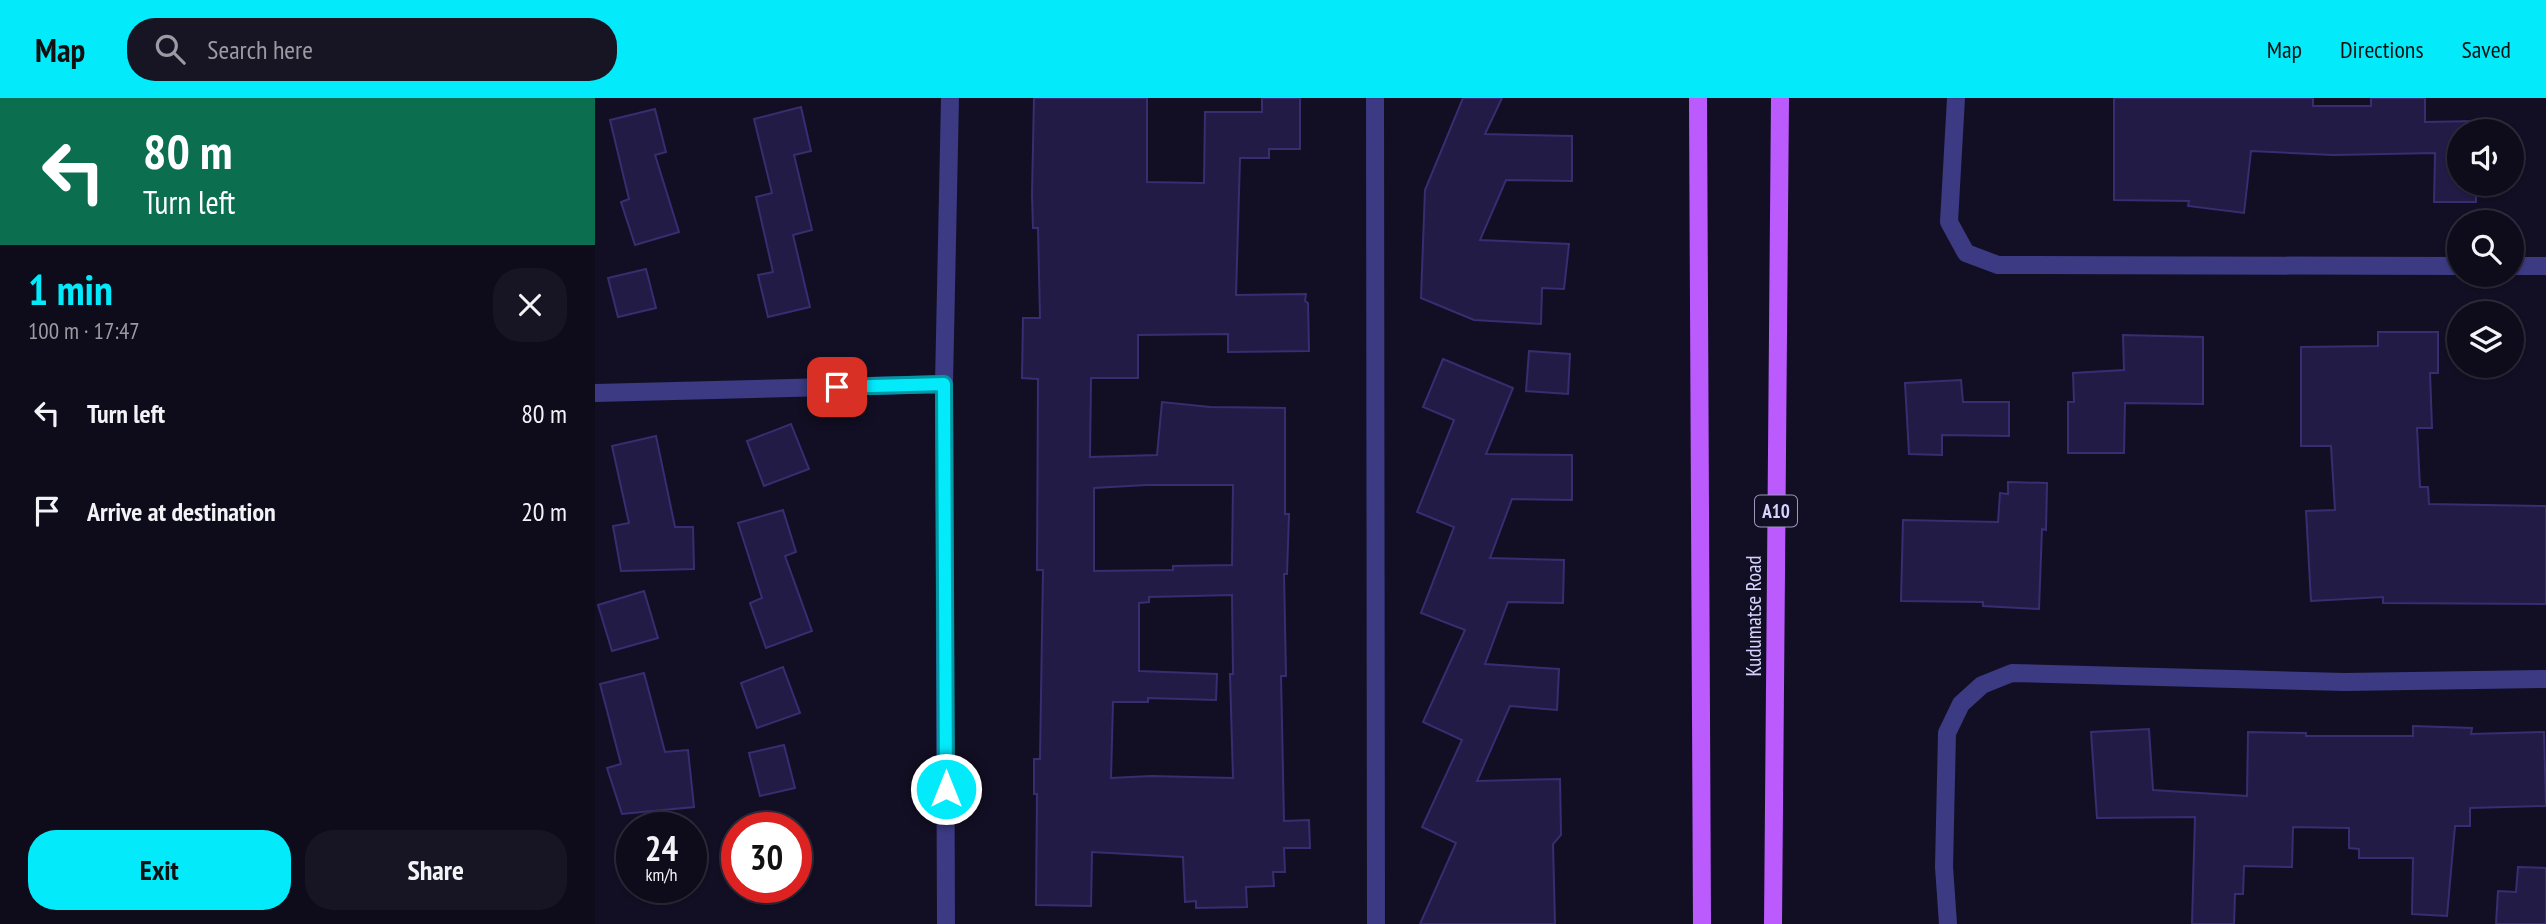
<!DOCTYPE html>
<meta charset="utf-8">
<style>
body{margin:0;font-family:"PT Sans Narrow",sans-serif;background:#171424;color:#f1f3f6;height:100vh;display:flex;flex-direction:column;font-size:26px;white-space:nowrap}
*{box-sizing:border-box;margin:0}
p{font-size:23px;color:#9b9ba3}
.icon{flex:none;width:38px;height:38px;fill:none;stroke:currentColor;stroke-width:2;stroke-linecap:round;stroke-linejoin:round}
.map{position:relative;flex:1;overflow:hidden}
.sheet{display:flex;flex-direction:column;background:#0e0b1b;width:595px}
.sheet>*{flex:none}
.banner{background:#0b6e4f;color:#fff;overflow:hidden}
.controls{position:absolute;left:1852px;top:21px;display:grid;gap:14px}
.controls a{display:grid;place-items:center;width:77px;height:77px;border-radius:50%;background:#0e0b1b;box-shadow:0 2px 5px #0004,0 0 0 2px #2e2b3a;font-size:35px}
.speed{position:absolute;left:21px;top:714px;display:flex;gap:14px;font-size:35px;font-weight:700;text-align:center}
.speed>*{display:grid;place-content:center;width:91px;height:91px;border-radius:50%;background:#0e0b1b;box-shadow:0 2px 5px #0004,0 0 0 2px #2e2b3a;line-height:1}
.speed small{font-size:18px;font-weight:400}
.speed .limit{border:10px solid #d22;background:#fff;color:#111}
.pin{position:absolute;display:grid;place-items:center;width:60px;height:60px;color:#fff;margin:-30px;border-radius:14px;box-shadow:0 4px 10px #0006}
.me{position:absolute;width:77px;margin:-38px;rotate:0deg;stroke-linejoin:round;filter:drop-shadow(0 0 5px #0008)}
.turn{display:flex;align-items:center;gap:24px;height:147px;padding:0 28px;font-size:32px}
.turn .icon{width:91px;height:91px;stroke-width:2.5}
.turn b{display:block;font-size:49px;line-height:60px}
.round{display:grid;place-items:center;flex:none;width:74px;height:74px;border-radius:28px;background:#171424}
.summary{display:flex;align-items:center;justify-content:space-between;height:119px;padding:0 28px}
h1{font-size:42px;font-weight:700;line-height:52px;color:#03eafb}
.cta{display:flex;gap:14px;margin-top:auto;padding:14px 28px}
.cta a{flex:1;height:80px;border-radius:28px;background:#03eafb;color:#111;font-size:28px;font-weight:700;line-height:80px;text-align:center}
.cta a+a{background:#171424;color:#f1f3f6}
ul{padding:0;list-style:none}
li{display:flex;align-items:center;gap:21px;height:98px;padding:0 28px}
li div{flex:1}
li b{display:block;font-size:26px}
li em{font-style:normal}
header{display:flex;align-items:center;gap:42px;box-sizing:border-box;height:98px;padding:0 35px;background:#03eafb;color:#111}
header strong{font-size:33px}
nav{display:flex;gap:38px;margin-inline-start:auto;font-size:24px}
.search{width:490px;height:63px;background:#171424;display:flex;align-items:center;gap:18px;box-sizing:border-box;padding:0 24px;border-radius:28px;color:#9b9ba3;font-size:26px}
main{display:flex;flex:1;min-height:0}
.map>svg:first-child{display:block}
.building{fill:#221b45;stroke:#382d71;stroke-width:2;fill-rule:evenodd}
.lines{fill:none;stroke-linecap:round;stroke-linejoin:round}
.minor{stroke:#3b3a83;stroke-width:18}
.primary{stroke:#bb5bfd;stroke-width:18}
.route-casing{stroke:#0298a3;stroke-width:18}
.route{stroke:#03eafb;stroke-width:12}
.labels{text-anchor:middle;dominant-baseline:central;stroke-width:7;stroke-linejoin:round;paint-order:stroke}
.shield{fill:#120f24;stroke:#9b98bd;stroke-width:2}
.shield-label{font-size:19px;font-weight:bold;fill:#d6d3ff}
.street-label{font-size:21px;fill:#d6d3ff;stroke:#120f24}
</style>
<header>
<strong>Map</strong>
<div class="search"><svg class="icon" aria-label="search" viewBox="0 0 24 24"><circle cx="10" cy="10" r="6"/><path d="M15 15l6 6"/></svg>Search here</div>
<nav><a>Map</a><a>Directions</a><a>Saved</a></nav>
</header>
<main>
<section class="sheet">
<div class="banner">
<div class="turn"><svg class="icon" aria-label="left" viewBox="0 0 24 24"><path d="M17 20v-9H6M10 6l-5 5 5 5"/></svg><div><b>80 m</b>Turn left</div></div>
</div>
<div class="summary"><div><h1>1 min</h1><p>100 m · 17:47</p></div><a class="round"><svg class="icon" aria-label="close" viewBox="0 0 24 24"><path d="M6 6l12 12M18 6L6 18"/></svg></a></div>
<ul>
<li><svg class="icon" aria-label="left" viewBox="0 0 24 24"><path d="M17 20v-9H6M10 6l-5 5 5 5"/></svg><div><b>Turn left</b></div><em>80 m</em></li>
<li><svg class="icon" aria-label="arrive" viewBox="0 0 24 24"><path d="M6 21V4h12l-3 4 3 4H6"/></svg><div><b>Arrive at destination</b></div><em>20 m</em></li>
</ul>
<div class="cta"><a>Exit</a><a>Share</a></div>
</section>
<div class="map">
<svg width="1951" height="826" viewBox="0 0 1951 826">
<rect width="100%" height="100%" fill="#120f24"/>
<g class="building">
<path d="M 439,0 L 552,0 L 552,84 L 609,85 L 610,14 L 667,14 L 667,0 L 705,0 L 705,51 L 674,51 L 674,60 L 645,60 L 641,197 L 711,196 L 710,203 L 713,205 L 714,253 L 633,254 L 633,236 L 543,237 L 543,280 L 496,280 L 495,359 L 562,357 L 567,304 L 615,309 L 690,310 L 690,416 L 694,416 L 692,476 L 689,476 L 691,578 L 686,578 L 689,723 L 714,722 L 715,750 L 689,750 L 690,774 L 678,774 L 679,788 L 651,789 L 652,809 L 601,810 L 601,803 L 590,804 L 588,759 L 497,754 L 496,808 L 441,807 L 442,696 L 439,696 L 439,661 L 445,661 L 448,472 L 442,472 L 443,281 L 427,280 L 428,220 L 445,220 L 443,130 L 438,130 L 437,97 ZM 551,387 L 638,387 L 637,467 L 578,468 L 578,472 L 499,473 L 499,390 ZM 637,497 L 638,576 L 635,576 L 638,680 L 556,678 L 516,680 L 518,604 L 553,604 L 553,600 L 621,602 L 622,576 L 544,573 L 544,505 L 554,504 L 554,499 Z"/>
<path d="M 868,0 L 907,0 L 890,36 L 977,38 L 977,83 L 911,82 L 885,142 L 974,146 L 969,191 L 947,190 L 946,226 L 879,222 L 826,200 L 830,92 Z"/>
<path d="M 1519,0 L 1718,0 L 1718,8 L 1776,8 L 1776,0 L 1830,0 L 1830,24 L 1882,23 L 1882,33 L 1864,33 L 1864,86 L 1881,86 L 1881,104 L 1839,104 L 1840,55 L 1738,57 L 1656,53 L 1649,115 L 1593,108 L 1594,103 L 1519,102 Z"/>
<path d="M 206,9 L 216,53 L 199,57 L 217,132 L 198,137 L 215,209 L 173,219 L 163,177 L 178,174 L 161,99 L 177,95 L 159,21 Z"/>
<path d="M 60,11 L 71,54 L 60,57 L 84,134 L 40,147 L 26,104 L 34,101 L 15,22 Z"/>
<path d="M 51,171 L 61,210 L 23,219 L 13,180 Z"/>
<path d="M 1783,234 L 1843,234 L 1843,275 L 1835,275 L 1837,330 L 1822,330 L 1825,389 L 1833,389 L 1834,406 L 1951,408 L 1951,506 L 1788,505 L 1788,499 L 1716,503 L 1711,413 L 1740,412 L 1736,348 L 1706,348 L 1706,249 L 1783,248 Z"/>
<path d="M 1528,237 L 1608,239 L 1608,306 L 1530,305 L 1529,355 L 1473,355 L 1473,304 L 1479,304 L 1478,275 L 1529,272 Z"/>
<path d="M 934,253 L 975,256 L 973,296 L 931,293 Z"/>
<path d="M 848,261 L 918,290 L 891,356 L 977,357 L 977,402 L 917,401 L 895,460 L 969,462 L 968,505 L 913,504 L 890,566 L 964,571 L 962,612 L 915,608 L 882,683 L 965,681 L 966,737 L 958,746 L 960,826 L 825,826 L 861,745 L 827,729 L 867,642 L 828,624 L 870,532 L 826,515 L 859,429 L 822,414 L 859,322 L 828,309 Z"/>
<path d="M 1366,282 L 1368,304 L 1414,304 L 1414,338 L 1347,337 L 1347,357 L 1314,356 L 1310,285 Z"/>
<path d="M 196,326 L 214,371 L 169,388 L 152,343 Z"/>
<path d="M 61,338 L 80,429 L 98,429 L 99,471 L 26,473 L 18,428 L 34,425 L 17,348 Z"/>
<path d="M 1413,384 L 1452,385 L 1451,432 L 1447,431 L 1444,511 L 1388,508 L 1388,504 L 1306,503 L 1308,422 L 1403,424 L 1405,395 L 1413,396 Z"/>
<path d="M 188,412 L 201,454 L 190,458 L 217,533 L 171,550 L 155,505 L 167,500 L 143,425 Z"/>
<path d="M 49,493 L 63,540 L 17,553 L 3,507 Z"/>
<path d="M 188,569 L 205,615 L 162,630 L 146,585 Z"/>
<path d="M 49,575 L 70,654 L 93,652 L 99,709 L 27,716 L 12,670 L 26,666 L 5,586 Z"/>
<path d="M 1818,628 L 1877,630 L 1876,636 L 1949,634 L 1951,708 L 1875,710 L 1875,728 L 1860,728 L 1852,818 L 1817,816 L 1818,760 L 1764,760 L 1764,751 L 1754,750 L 1754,730 L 1698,729 L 1697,769 L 1649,768 L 1648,796 L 1640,796 L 1639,826 L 1597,826 L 1600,719 L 1502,720 L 1496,634 L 1554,631 L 1558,692 L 1652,698 L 1653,634 L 1711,635 L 1711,638 L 1818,638 Z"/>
<path d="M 189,647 L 200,690 L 165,698 L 154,655 Z"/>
<path d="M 1923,769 L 1951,770 L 1951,826 L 1901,826 L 1903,793 L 1921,794 Z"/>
</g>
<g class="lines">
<g class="minor">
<path d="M 780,0 L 781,826"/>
<path d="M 1361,0 L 1354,124 L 1371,155 L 1403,167 L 1864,168"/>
<path d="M 1916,168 L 1951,168"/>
<path d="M 0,295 L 349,286"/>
<path d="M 351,826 L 349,286 L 355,0"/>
<path d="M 1353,826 L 1349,769 L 1352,635 L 1366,606 L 1387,587 L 1417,575 L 1750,584 L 1951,581"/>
</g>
<g class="primary">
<path d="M 1103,0 L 1107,826"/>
<path d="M 1178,826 L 1185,0"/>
</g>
</g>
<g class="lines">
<defs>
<path id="route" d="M 242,289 L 349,286 L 351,691"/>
</defs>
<use href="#route" class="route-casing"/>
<use href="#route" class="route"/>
</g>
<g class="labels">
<rect class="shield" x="1160" y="397.5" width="42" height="31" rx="5"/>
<g class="shield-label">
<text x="1181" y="413">A10</text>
</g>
<g class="street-label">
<text transform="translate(1158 518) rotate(-90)">Kudumatse Road</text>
</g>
</g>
</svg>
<div class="controls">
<a><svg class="icon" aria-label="sound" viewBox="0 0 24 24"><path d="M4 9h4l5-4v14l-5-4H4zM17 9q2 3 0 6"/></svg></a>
<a><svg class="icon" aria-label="search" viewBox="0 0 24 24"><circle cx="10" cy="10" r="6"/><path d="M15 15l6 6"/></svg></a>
<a><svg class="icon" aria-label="layers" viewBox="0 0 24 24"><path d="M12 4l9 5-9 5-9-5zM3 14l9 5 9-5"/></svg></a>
</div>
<div class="speed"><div>24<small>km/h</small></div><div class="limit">30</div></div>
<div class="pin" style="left:242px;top:289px;background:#d93025"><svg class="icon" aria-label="arrive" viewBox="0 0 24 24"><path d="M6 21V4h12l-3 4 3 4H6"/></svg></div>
<svg class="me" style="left:351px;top:691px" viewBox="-20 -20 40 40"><circle r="17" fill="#03eafb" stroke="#fff" stroke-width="3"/><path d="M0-11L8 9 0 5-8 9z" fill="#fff"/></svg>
</div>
</main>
